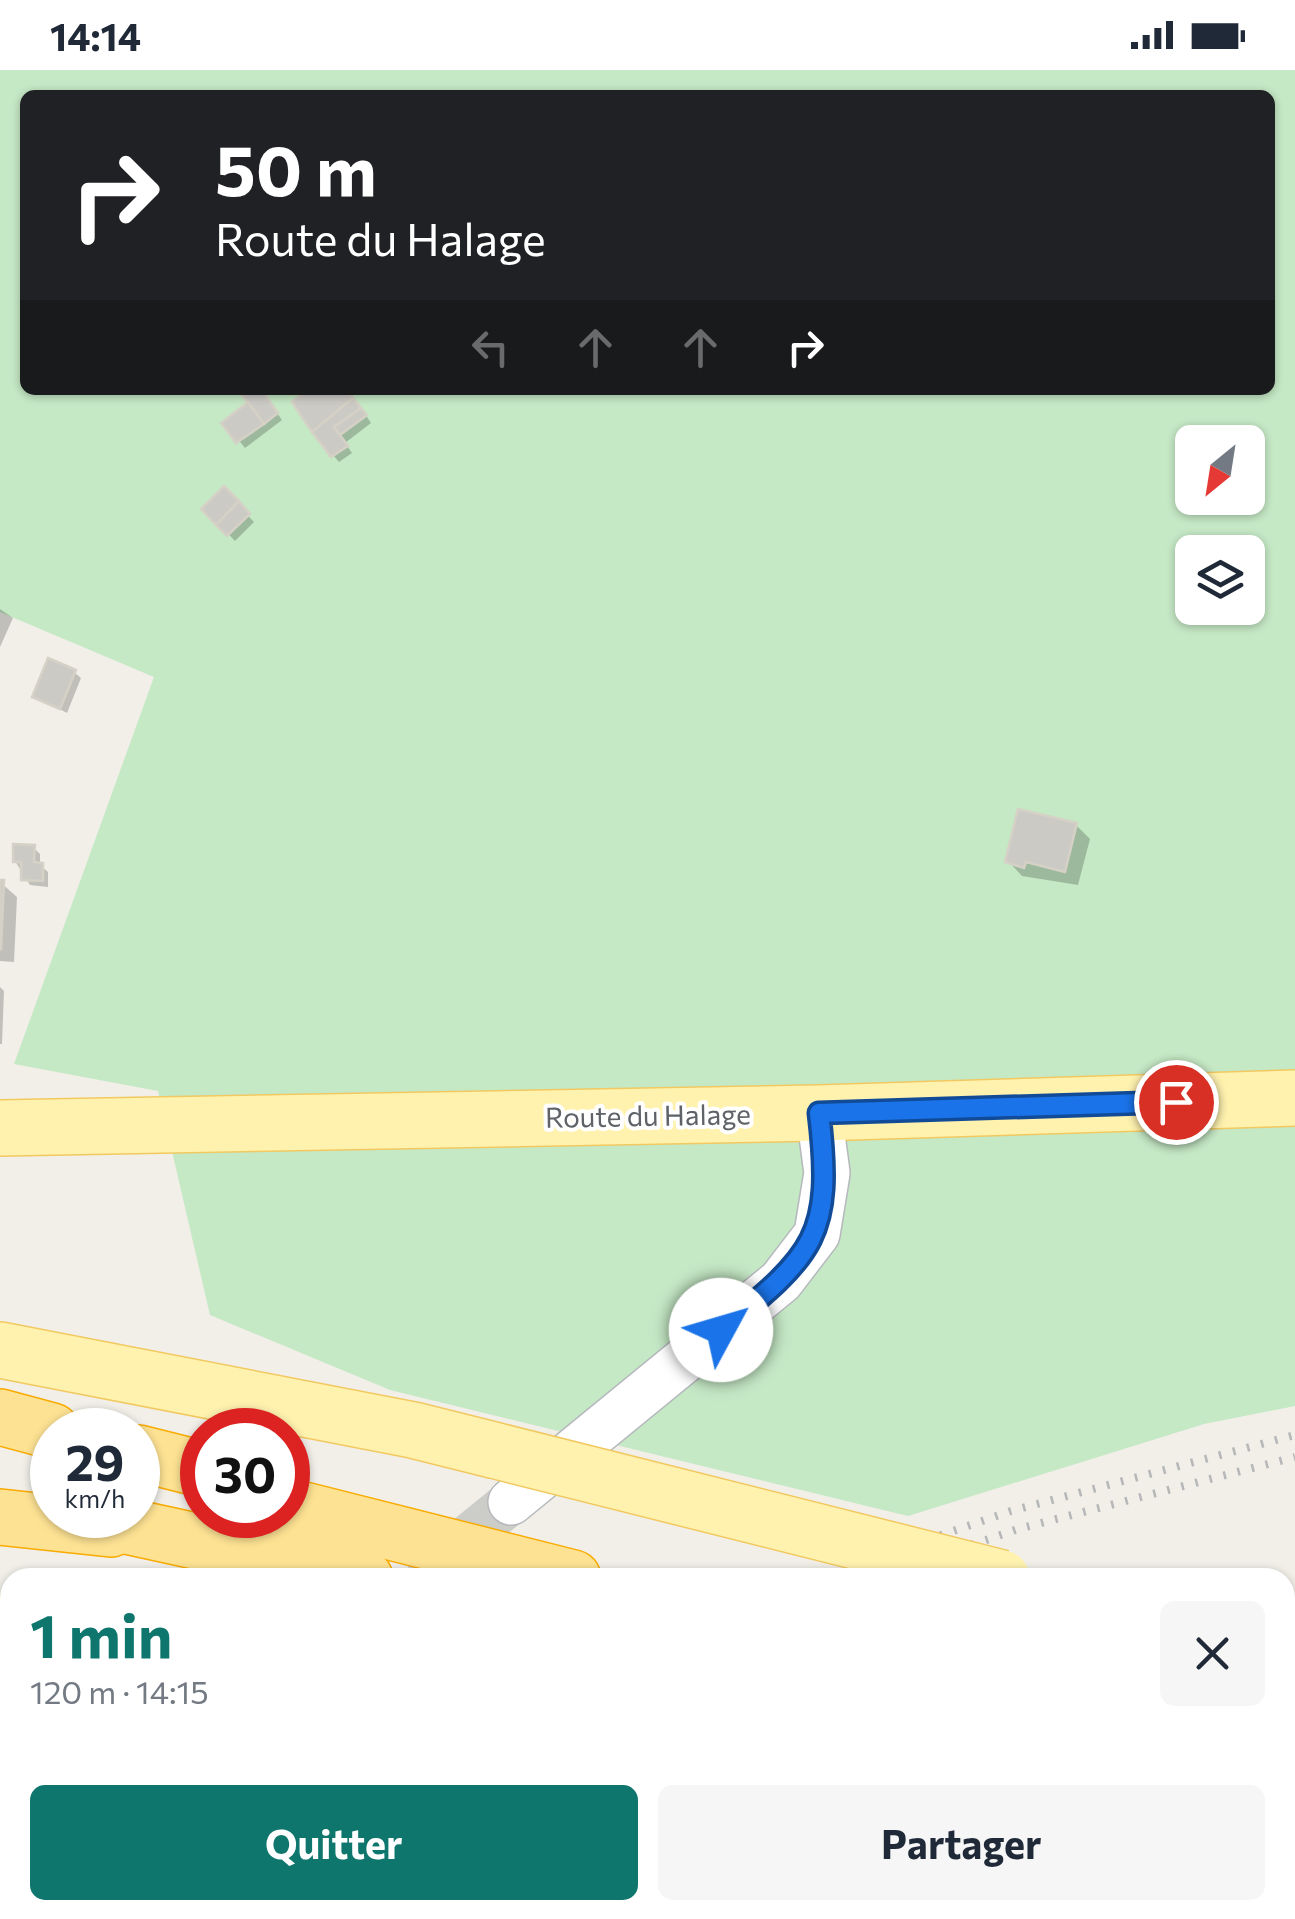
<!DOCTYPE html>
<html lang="fr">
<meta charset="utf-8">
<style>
body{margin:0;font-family:Commissioner,sans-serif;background:#f6f6f7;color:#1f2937;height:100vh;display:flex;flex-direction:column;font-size:38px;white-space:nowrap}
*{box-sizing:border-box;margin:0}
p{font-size:32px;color:#747a83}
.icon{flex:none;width:55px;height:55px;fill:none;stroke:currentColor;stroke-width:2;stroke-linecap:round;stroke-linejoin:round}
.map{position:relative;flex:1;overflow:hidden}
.drawer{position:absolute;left:0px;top:1498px;width:1295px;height:352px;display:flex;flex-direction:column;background:#fff;border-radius:30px 30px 0 0;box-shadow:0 2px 8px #0004}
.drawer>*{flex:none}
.banner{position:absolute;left:20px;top:20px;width:1255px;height:305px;border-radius:15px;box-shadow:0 2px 8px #0004;background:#202124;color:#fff;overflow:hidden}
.needle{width:65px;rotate:210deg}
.tools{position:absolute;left:1175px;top:355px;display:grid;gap:20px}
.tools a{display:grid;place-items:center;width:90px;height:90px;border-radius:15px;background:#fff;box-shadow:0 2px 8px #0004;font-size:50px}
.speed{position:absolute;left:30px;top:1338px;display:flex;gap:20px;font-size:50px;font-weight:700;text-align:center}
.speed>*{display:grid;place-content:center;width:130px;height:130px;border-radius:50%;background:#fff;box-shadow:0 2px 8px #0004;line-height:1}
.speed small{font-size:25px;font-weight:400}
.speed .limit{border:15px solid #d22;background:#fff;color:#111}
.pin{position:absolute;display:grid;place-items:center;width:85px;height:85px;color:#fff;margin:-42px;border:5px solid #fff;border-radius:50%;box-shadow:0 2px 10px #0007}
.me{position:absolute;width:110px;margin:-55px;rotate:51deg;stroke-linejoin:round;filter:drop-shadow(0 0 8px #0008)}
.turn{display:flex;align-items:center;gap:35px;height:210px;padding:0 30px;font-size:45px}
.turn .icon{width:130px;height:130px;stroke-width:2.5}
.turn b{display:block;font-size:70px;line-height:85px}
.lanes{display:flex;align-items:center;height:95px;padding:0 30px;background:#0003;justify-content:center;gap:50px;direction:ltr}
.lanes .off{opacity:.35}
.round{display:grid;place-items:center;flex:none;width:105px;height:105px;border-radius:15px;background:#f6f6f7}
.headline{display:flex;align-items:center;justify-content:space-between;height:170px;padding:0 30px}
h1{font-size:60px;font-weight:700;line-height:75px;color:#0f766e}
.cta{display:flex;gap:20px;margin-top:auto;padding:20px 30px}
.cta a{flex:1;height:115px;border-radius:15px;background:#0f766e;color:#fff;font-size:40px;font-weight:700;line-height:115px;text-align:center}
.cta a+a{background:#f6f6f7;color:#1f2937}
.status{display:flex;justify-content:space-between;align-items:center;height:70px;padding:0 50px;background:#fff;direction:ltr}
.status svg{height:28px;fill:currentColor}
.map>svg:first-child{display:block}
.green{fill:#c5e8c5;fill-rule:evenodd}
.shadow{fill:#0003}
.building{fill:#cccac5;stroke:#d6d1c6;stroke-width:2.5}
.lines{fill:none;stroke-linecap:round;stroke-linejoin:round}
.minor-tunnel{stroke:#ccccc8;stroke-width:45;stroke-dasharray:45 22;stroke-linecap:butt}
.minor-casing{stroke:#b5b8bc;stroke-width:48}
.major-casing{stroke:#f2c960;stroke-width:58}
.highway-casing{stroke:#f9ab00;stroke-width:58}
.minor{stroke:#fff;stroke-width:45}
.major{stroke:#fff2af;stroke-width:55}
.highway{stroke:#fde293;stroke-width:55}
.rail{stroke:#b6b7b8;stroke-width:8;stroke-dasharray:2.5 12;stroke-linecap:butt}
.major-bridge-casing{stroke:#f2c960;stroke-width:58;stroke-linecap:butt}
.major-bridge{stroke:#fff2af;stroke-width:55}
.route-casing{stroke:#114b97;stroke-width:25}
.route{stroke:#1a73e8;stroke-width:18}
.labels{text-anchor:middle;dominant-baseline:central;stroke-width:8;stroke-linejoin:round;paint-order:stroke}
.street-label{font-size:28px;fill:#5f6368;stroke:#fff}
</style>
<div class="status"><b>14:14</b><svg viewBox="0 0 49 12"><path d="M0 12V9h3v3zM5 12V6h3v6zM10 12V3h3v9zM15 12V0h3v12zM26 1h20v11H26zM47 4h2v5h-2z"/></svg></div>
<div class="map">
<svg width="1295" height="1849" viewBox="0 0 1295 1849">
<rect width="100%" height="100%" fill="#f1efe8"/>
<path class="green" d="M 0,0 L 1295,0 L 1295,1336 L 1204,1354 L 908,1446 L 390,1320 L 210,1245 L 158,1021 L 14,994 L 154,607 L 0,542 ZM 25,25 L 1270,25 L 1270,320 L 25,320 ZM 1192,372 L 1248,372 L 1248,428 L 1192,428 ZM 1192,482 L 1248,482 L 1248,538 L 1192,538 Z"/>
<g class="shadow">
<path d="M 247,320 L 261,320 L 282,350 L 245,378 L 225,353 L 251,333 Z"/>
<path d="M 311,320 L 349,320 L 371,353 L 345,373 L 352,383 L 339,392 L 333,385 Z"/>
<path d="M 224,420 L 254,452 L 235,471 L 205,439 Z"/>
<path d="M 0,539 L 13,548 L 0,577 Z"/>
<path d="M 74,602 L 81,608 L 67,643 L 35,626 Z"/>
<path d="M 1076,755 L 1090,769 L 1078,815 L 1022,806 L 1008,791 Z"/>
<path d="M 34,778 L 40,784 L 40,795 L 48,802 L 48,817 L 30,815 L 15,791 Z"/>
<path d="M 0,812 L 17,827 L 14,892 L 0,891 Z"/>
<path d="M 0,917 L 4,921 L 2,974 L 0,974 Z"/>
</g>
<g class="building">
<path d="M 243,320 L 262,320 L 278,343 L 264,354 L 240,322 Z"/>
<path d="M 307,320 L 348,320 L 353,328 L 312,362 L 292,332 Z"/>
<path d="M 353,328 L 361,338 L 334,357 L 348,376 L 331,387 L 312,362 Z"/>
<path d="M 248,332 L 264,354 L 236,373 L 221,353 Z"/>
<path d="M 361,338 L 367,345 L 340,365 L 334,357 Z"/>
<path d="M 224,416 L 239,431 L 216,455 L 201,439 Z"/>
<path d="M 239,431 L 250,444 L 227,466 L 216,455 Z"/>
<path d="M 48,588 L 76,600 L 60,639 L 32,627 Z"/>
<path d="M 1018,739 L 1077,753 L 1065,802 L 1026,792 L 1024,798 L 1005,792 Z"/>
<path d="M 13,774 L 35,775 L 34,792 L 43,793 L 43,811 L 21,810 L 21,792 L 13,792 Z"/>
<path d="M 0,810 L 4,810 L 1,879 L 0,879 Z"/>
</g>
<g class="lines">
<path class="minor-tunnel" d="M 417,1508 L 511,1432"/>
<defs>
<g id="minor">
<path d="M 511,1432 L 781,1211 L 817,1164 L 827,1103 L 819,1043"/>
<path d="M 0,1681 L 10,1684"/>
</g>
<g id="major">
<path d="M 0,1058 L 819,1043 L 1295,1028"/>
<path d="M 0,1280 L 413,1360 L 493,1380"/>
<path d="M 0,1553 L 10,1555"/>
<path d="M 1285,1579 L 1295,1581"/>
<path d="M 1016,1840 L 1026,1849"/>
</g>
<g id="highway">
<path d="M 0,1347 L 52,1361"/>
<path d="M 138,1383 L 202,1399"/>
<path d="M 288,1436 L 573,1508"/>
<path d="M 76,1445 L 365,1508"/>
<path d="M 0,1447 L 111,1459"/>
<path d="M 1285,1708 L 1295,1711"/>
<path d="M 1285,1769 L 1295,1773"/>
</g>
</defs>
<use href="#minor" class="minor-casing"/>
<use href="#major" class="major-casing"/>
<use href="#highway" class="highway-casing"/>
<use href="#minor" class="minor"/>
<use href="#major" class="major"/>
<use href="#highway" class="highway"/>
<g class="rail">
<path d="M 817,1508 L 1011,1441 L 1295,1365"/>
<path d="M 876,1508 L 1018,1459 L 1295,1387"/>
<path d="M 45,1849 L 61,1840"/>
<path d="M 89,1849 L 106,1840"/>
</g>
<defs>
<path id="major-bridge" d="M 493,1380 L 1002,1508"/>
</defs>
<use href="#major-bridge" class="major-bridge-casing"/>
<use href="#major-bridge" class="major-bridge"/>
</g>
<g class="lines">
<defs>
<path id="route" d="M 721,1260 C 814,1184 834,1167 819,1043 L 1176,1032"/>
</defs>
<use href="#route" class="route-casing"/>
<use href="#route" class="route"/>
</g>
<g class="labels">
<g class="street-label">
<text transform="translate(648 1045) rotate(-1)">Route du Halage</text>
</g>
</g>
</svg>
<div class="tools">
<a><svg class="needle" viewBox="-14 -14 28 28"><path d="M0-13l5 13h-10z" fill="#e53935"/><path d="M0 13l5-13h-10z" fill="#747a83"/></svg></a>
<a><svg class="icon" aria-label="layers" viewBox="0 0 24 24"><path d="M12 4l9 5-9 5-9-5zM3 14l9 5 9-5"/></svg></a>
</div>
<div class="speed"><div>29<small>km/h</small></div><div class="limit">30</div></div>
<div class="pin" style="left:1176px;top:1032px;background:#d93025"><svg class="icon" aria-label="arrive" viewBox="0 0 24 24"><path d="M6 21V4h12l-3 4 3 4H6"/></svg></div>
<svg class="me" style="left:721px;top:1260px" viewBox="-20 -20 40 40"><circle r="19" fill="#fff"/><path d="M0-13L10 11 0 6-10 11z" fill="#1a73e8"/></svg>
<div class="banner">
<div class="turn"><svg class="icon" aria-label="right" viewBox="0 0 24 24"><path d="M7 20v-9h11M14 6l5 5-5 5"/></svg><div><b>50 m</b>Route du Halage</div></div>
<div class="lanes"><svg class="icon off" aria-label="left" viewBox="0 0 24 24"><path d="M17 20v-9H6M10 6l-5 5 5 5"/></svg><svg class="icon off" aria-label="ahead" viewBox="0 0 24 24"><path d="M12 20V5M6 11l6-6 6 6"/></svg><svg class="icon off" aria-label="ahead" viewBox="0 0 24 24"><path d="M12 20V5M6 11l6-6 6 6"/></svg><svg class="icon" aria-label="right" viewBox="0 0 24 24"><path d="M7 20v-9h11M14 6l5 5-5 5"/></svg></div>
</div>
<section class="drawer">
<div class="headline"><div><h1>1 min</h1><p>120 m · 14:15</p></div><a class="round"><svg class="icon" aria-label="close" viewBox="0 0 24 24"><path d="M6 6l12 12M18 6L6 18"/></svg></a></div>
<div class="cta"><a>Quitter</a><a>Partager</a></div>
</section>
</div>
